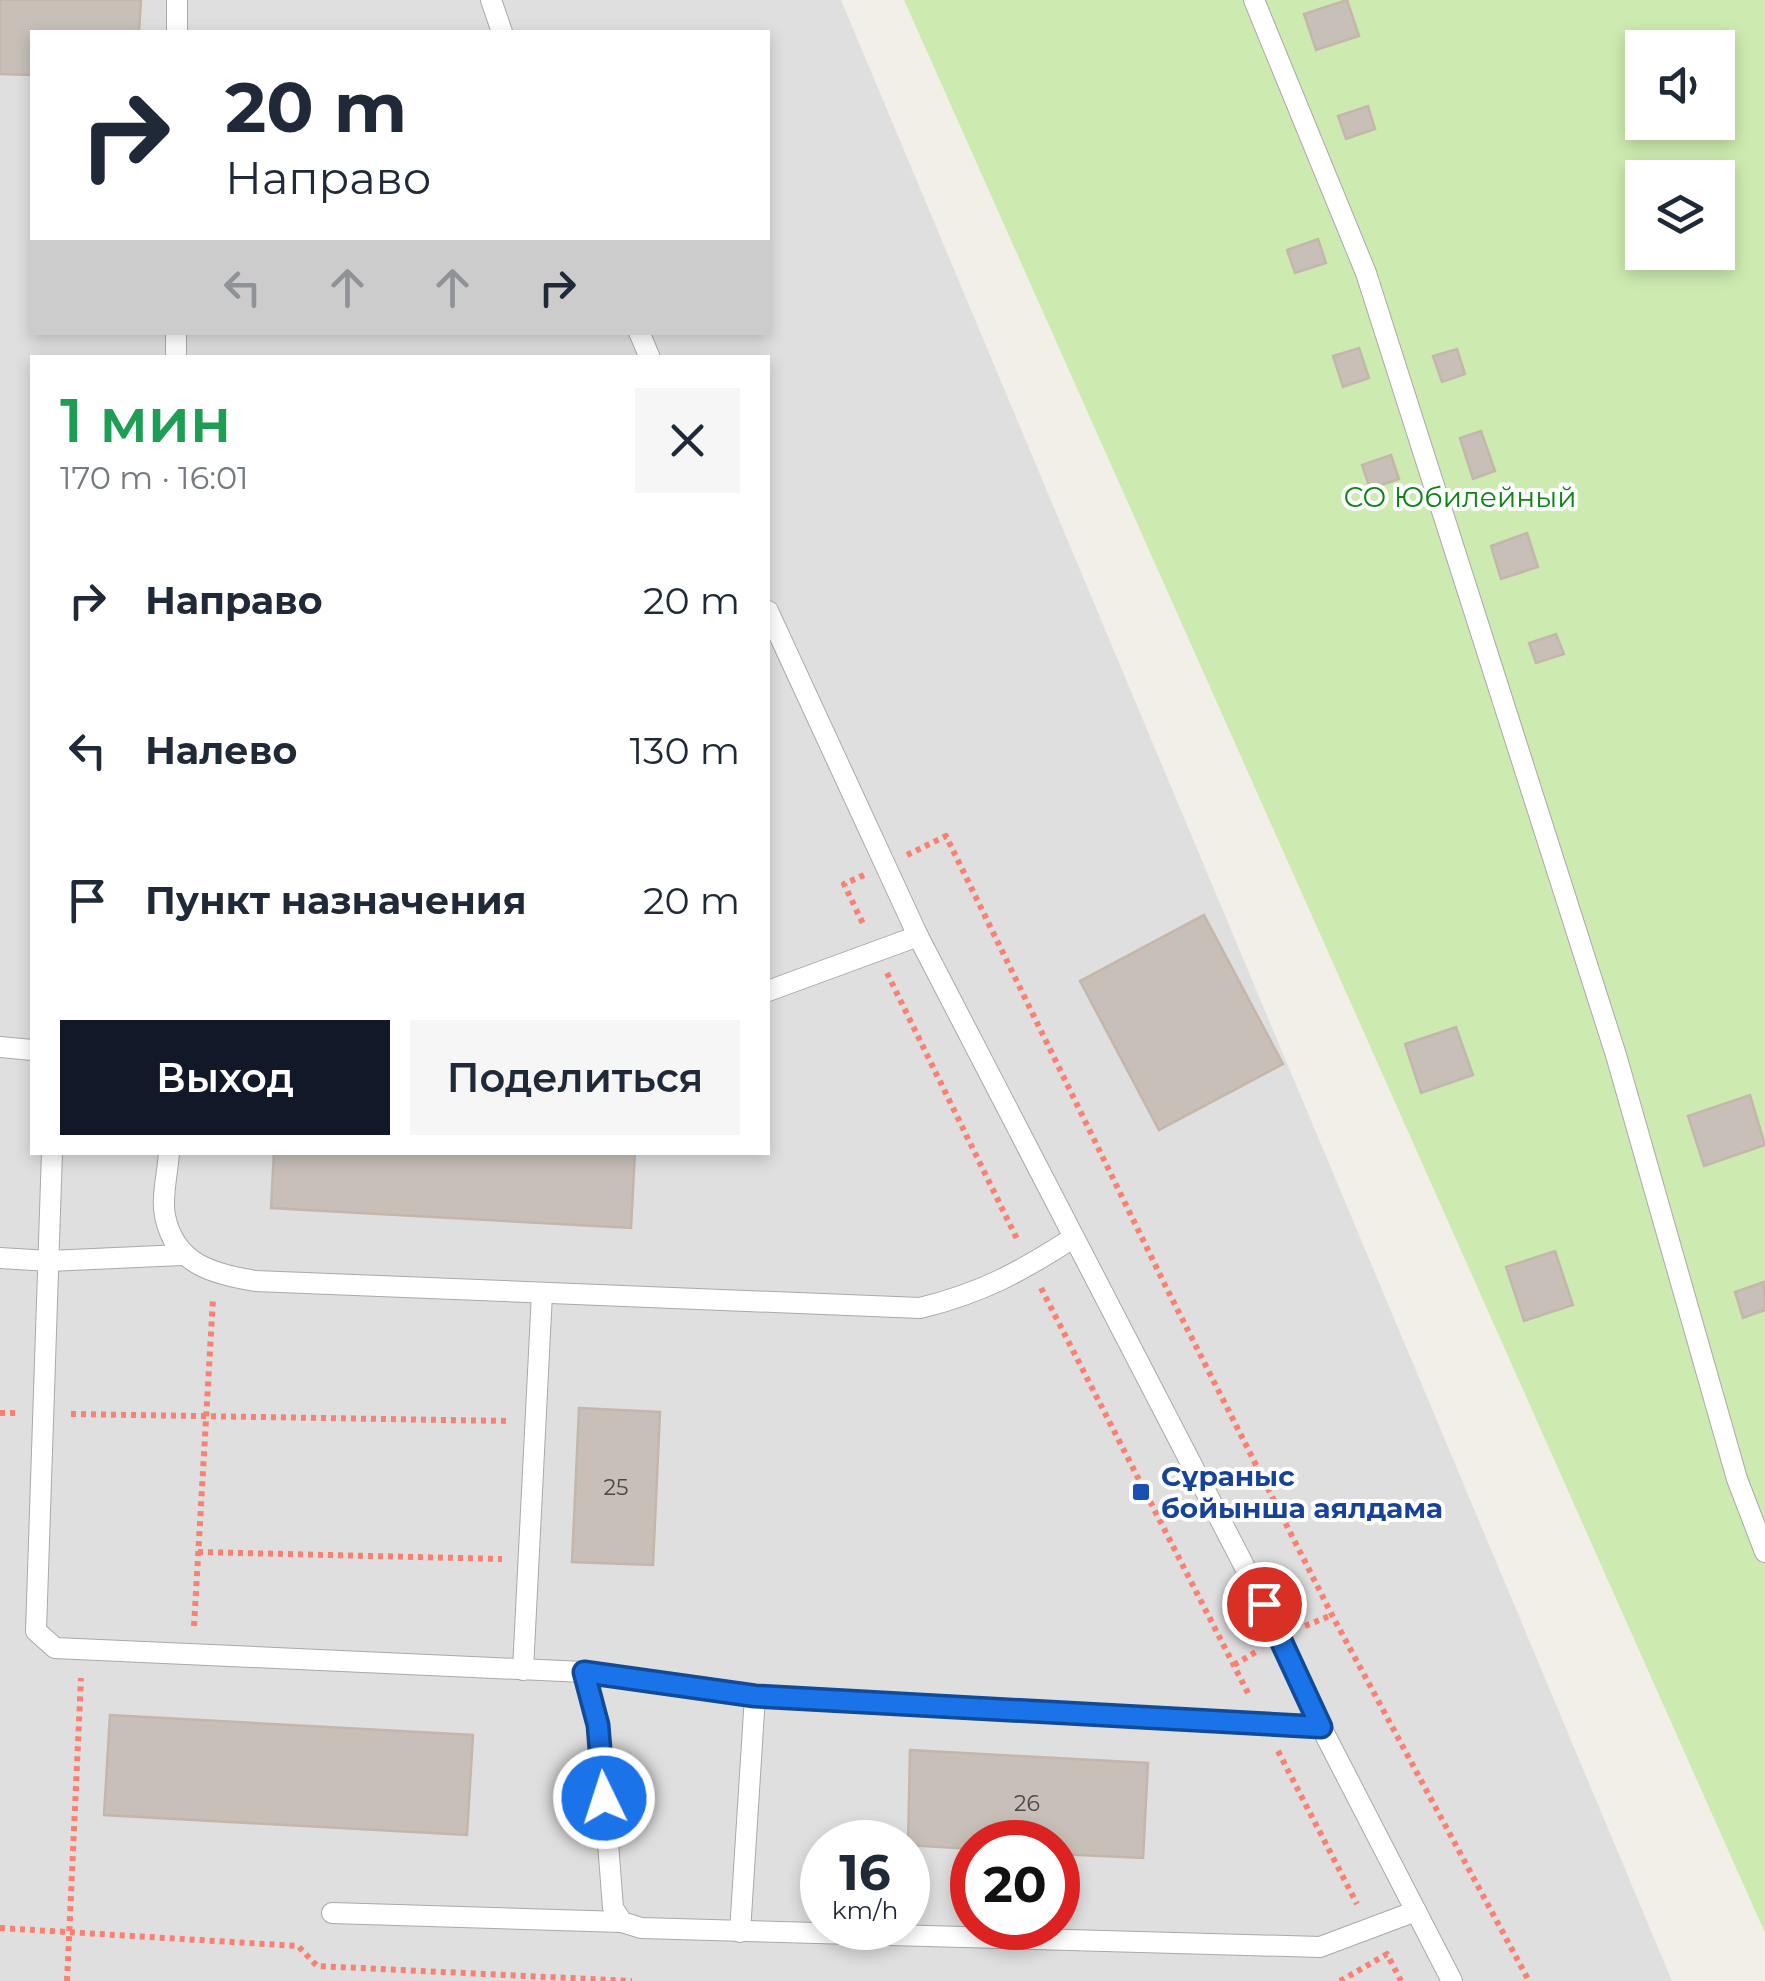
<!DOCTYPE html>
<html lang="ru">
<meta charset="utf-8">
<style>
body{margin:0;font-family:Montserrat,sans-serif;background:#f6f6f7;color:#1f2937;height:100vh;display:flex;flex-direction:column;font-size:38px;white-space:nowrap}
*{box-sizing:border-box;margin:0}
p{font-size:32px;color:#747a83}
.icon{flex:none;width:55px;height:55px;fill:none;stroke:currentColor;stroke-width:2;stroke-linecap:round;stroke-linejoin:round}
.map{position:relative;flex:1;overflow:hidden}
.sheet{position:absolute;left:30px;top:355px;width:740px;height:800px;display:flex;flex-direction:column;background:#fff;border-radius:0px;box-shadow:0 5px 15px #0003}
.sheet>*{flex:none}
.top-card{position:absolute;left:30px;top:30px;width:740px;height:305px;border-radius:0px;box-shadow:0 5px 15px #0003;background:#fff;color:#1f2937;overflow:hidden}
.buttons{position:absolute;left:1625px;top:30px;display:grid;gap:20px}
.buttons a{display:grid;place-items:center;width:110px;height:110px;border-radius:0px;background:#fff;box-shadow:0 5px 15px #0003;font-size:50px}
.speed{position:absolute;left:800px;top:1820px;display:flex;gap:20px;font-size:50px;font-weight:700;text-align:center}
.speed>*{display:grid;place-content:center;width:130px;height:130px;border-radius:50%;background:#fff;box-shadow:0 5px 15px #0003;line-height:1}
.speed small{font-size:25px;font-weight:400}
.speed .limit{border:15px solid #d22;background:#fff;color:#111}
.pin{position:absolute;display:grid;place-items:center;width:85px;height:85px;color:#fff;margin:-42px;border:5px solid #fff;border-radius:50%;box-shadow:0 2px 10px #0007}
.me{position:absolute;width:110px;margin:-55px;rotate:356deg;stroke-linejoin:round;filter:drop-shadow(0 0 8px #0008)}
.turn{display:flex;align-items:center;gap:35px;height:210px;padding:0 30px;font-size:45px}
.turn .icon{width:130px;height:130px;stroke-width:2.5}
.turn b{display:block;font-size:70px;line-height:85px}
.lanes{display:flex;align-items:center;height:95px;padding:0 30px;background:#0003;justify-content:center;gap:50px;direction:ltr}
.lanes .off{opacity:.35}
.round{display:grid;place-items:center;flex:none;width:105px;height:105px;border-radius:0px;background:#f6f6f7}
.summary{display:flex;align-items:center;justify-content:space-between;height:170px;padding:0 30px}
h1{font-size:60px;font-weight:600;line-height:75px;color:#1e9e55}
.cta{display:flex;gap:20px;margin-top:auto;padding:20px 30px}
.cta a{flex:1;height:115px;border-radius:0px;background:#111827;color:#fff;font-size:40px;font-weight:600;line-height:115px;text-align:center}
.cta a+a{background:#f6f6f7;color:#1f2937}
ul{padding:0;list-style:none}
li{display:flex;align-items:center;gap:30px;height:150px;padding:0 30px}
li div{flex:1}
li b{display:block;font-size:38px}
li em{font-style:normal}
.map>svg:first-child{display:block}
.residential{fill:#e0dfdf;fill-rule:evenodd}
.grass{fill:#cdebb0;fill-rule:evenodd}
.building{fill:#c7bfb8;stroke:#c4b6ab;stroke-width:2.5}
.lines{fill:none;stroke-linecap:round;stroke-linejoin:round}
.service-casing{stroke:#a9a9a9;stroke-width:22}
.path{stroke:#fa8072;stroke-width:6;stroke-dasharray:5 5;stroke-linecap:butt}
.service{stroke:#fff;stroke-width:20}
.route-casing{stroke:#114b97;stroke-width:25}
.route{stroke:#1a73e8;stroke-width:18}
.transit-dot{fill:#1a4fb4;stroke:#fff;stroke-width:4}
.labels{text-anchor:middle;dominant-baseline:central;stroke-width:8;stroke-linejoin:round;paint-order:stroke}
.number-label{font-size:22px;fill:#4b4948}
.park-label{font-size:28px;fill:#0c8416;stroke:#fff}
.transit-label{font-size:28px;font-weight:bold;fill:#164399;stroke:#fff;text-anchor:start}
</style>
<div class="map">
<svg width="1765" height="1981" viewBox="0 0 1765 1981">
<rect width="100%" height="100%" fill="#f2efe9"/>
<path class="residential" d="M 0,0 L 841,0 L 1672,1981 L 0,1981 ZM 32,32 L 768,32 L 768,332 L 32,332 ZM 32,358 L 768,358 L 768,1152 L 32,1152 ZM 822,1842 L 908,1842 L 908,1928 L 822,1928 ZM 972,1842 L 1058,1842 L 1058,1928 L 972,1928 Z"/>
<path class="grass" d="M 904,0 L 1765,0 L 1765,1933 ZM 1642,48 L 1718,48 L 1718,122 L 1642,122 ZM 1642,178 L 1718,178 L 1718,252 L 1642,252 Z"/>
<g class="building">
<path d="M 0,0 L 141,0 L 139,32 L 32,32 L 32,75 L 0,74 Z"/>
<path d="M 1347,0 L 1359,36 L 1316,50 L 1304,14 Z"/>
<path d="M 1368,106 L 1375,129 L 1346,139 L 1338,116 Z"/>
<path d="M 1318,239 L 1326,263 L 1295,273 L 1287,250 Z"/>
<path d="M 1359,348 L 1369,378 L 1343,387 L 1333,356 Z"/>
<path d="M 1457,349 L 1465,374 L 1442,382 L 1433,356 Z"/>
<path d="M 1481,431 L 1495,471 L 1473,479 L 1460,438 Z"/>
<path d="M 1391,455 L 1399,479 L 1370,489 L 1362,465 Z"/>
<path d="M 1527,533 L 1538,567 L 1501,579 L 1491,546 Z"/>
<path d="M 1556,634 L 1564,654 L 1536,663 L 1529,643 Z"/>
<path d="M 1204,915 L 1283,1064 L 1159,1130 L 1080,981 Z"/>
<path d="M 1456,1027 L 1473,1075 L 1421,1093 L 1405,1044 Z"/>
<path d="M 1750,1095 L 1765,1145 L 1704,1166 L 1688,1116 Z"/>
<path d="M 274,1152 L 635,1152 L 631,1228 L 271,1208 Z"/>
<path d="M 1555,1251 L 1573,1305 L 1524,1321 L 1506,1267 Z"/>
<path d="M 1764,1282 L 1765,1310 L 1743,1318 L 1735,1292 Z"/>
<path d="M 579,1408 L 660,1412 L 653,1565 L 572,1562 Z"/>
<path d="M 110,1715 L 473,1735 L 467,1835 L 104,1815 Z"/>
<path d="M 910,1750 L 1148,1763 L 1143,1858 L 1058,1854 L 1058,1842 L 972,1842 L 972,1849 L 908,1845 Z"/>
</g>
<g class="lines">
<defs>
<g id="service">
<path d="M 491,0 L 502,32"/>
<path d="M 1254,0 L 1366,273 L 1616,1055 L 1737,1479 L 1765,1552"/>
<path d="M 177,32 L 177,0"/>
<path d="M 639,332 L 650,358"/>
<path d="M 176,358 L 176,332"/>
<path d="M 768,611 L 918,936 L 1281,1637 L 1321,1727 L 1452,1981"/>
<path d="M 768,991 L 918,936"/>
<path d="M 0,1047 L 32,1050"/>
<path d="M 52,1152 L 36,1631 L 55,1648 L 584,1672 L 755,1696 L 1321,1727"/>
<path d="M 169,1152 C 168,1172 161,1198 165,1216 C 175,1265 212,1273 255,1281 L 920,1308 C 982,1293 1020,1272 1073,1238"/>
<path d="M 0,1258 L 49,1261 L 182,1255"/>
<path d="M 523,1670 L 542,1293"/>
<path d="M 584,1672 L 599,1725 L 613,1908 L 622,1922 L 641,1928 L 1320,1947 L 1416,1911"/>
<path d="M 332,1913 L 622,1922"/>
<path d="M 740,1932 L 755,1696"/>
</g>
</defs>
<use href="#service" class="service-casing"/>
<g class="path">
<path d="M 907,855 L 946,836 L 1165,1285 L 1332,1615 L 1529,1981"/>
<path d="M 864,875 L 844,884 L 864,926"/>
<path d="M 887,973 L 1018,1241"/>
<path d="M 1041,1288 L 1249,1695"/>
<path d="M 0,1413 L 19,1413"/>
<path d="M 71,1414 L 509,1421"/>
<path d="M 198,1552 L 502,1559"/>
<path d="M 194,1626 L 213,1299"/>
<path d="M 1305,1626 L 1332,1615"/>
<path d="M 1234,1665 L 1259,1650"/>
<path d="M 1278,1751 L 1357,1904"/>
<path d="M 0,1928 L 298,1946 L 317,1966 L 632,1981"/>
<path d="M 67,1981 L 81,1678"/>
<path d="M 1340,1981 L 1387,1954 L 1401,1981"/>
</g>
<use href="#service" class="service"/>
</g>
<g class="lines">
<defs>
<path id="route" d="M 604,1798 L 598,1725 L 584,1672 L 755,1696 L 1321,1727 L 1264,1604"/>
</defs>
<use href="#route" class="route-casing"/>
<use href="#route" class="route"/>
</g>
<rect class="transit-dot" x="1131" y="1482" width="20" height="20" rx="5"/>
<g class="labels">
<g class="number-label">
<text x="616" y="1487">25</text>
<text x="1027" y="1803">26</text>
</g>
<g class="park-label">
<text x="1460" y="497">СО Юбилейный</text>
</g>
<g class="transit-label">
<text x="1161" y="1476">Сұраныс<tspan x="1161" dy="32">бойынша аялдама</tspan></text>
</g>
</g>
</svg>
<div class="buttons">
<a><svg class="icon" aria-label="sound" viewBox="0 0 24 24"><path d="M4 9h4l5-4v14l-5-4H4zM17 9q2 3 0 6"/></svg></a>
<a><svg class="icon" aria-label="layers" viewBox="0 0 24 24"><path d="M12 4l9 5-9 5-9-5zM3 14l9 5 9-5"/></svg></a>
</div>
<div class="speed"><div>16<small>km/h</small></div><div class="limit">20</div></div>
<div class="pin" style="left:1264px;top:1604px;background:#d93025"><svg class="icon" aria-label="arrive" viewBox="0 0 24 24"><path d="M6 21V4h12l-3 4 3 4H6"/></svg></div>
<svg class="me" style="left:604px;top:1798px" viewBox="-20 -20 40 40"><circle r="17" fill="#1a73e8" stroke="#fff" stroke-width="3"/><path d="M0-11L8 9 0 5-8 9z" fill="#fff"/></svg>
<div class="top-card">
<div class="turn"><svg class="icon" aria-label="right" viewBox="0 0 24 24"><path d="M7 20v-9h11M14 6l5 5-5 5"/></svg><div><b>20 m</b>Направо</div></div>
<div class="lanes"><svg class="icon off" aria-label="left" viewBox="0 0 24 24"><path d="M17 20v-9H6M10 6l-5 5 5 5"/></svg><svg class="icon off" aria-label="ahead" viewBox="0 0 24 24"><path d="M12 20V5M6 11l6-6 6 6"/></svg><svg class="icon off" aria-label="ahead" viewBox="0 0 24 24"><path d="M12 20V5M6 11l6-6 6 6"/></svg><svg class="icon" aria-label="right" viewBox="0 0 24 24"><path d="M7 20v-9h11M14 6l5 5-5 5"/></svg></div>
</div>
<section class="sheet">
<div class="summary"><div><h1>1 мин</h1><p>170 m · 16:01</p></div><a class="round"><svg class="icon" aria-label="close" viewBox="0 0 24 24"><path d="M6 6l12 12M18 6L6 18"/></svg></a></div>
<ul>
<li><svg class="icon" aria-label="right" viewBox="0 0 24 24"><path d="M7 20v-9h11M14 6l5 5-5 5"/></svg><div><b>Направо</b></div><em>20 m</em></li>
<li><svg class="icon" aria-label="left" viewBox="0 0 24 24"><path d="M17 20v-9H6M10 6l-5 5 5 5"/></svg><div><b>Налево</b></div><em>130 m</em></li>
<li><svg class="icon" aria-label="arrive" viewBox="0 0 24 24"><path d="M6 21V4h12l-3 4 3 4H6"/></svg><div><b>Пункт назначения</b></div><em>20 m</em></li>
</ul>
<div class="cta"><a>Выход</a><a>Поделиться</a></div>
</section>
</div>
